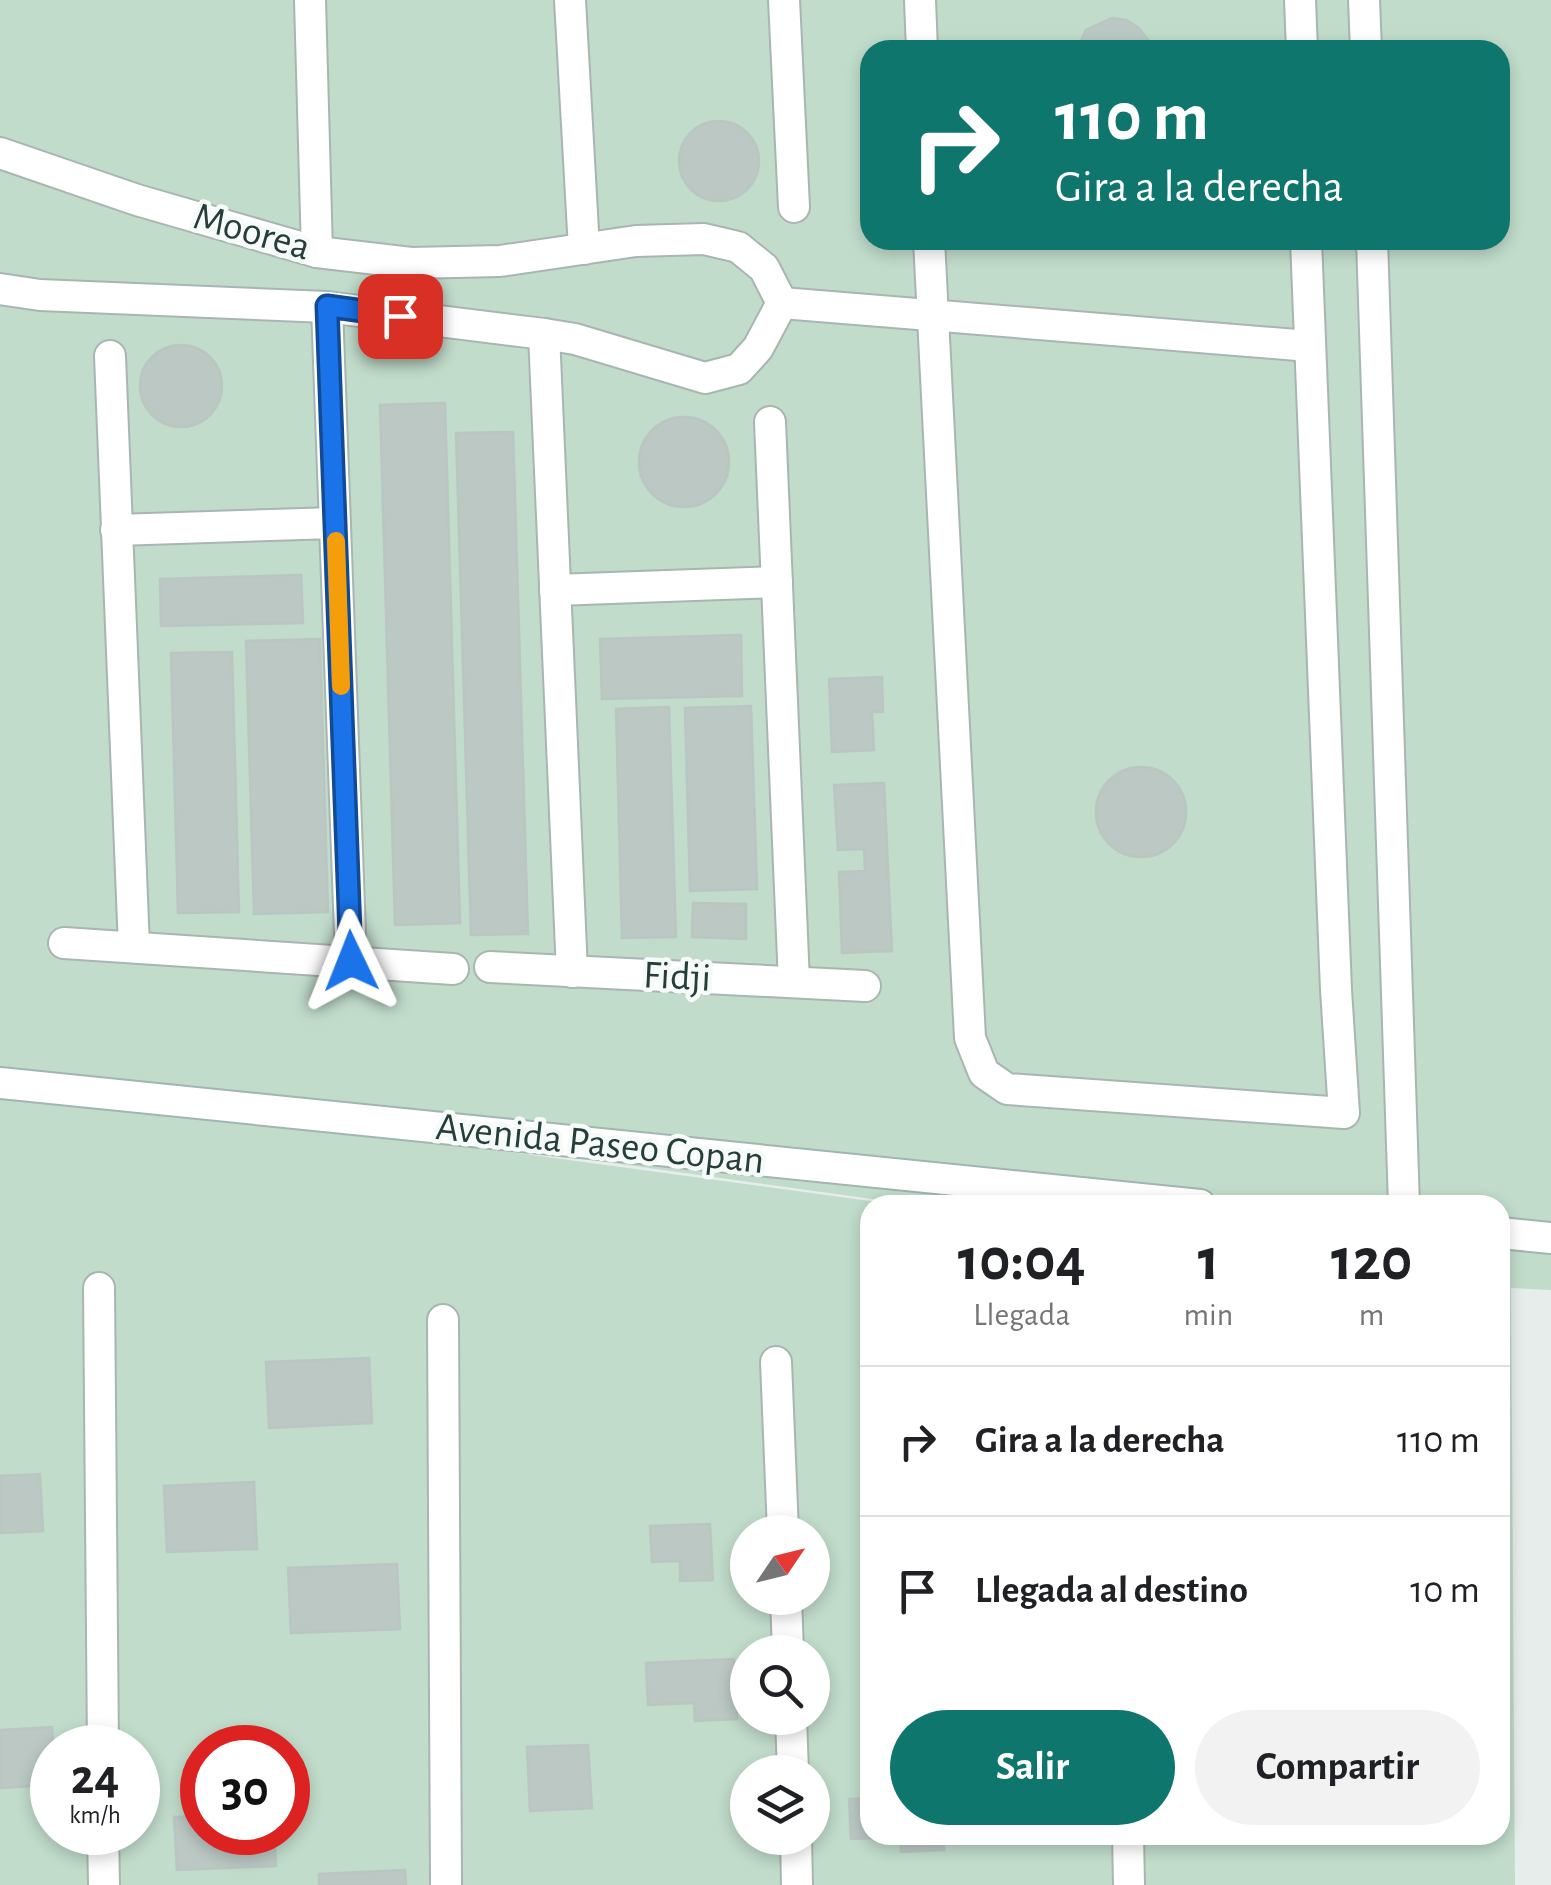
<!DOCTYPE html>
<html lang="es">
<style>
body{margin:0;font-family:"Alegreya Sans",sans-serif;background:#f2f2f2;color:#202124;height:100vh;display:flex;flex-direction:column;font-size:38px;white-space:nowrap}
*{box-sizing:border-box;margin:0}
p{font-size:32px;color:#757577}
.icon{flex:none;width:55px;height:55px;fill:none;stroke:currentColor;stroke-width:2;stroke-linecap:round;stroke-linejoin:round}
.map{position:relative;flex:1;overflow:hidden}
.side{position:absolute;left:860px;top:1195px;width:650px;height:650px;display:flex;flex-direction:column;background:#fff;border-radius:30px;box-shadow:0 5px 15px #0003}
.side>*{flex:none}
.hud{position:absolute;left:860px;top:40px;width:650px;height:210px;border-radius:30px;box-shadow:0 5px 15px #0003;background:#0f766e;color:#fff;overflow:hidden}
.needle{width:65px;rotate:55deg}
.fabs{position:absolute;left:730px;top:1515px;display:grid;gap:20px}
.fabs a{display:grid;place-items:center;width:100px;height:100px;border-radius:50%;background:#fff;box-shadow:0 5px 15px #0003;font-size:50px}
.speed{position:absolute;left:30px;top:1725px;display:flex;gap:20px;font-size:50px;font-weight:700;text-align:center}
.speed>*{display:grid;place-content:center;width:130px;height:130px;border-radius:50%;background:#fff;box-shadow:0 5px 15px #0003;line-height:1}
.speed small{font-size:25px;font-weight:400}
.speed .limit{border:15px solid #d22;background:#fff;color:#111}
.pin{position:absolute;display:grid;place-items:center;width:85px;height:85px;color:#fff;margin:-42px;border-radius:20px;box-shadow:0 5px 15px #0006}
.me{position:absolute;width:110px;margin:-55px;rotate:358deg;stroke-linejoin:round;filter:drop-shadow(0 0 8px #0008)}
.turn{display:flex;align-items:center;gap:35px;height:210px;padding:0 30px;font-size:45px}
.turn .icon{width:130px;height:130px;stroke-width:2.5}
.turn b{display:block;font-size:70px;line-height:85px}
.eta{display:flex;justify-content:space-evenly;align-items:center;height:170px;text-align:center}
.eta b{font-size:60px;font-weight:700;line-height:70px}
.button{display:flex;gap:20px;margin-top:auto;padding:20px 30px}
.button a{flex:1;height:115px;border-radius:60px;background:#0f766e;color:#fff;font-size:40px;font-weight:700;line-height:115px;text-align:center}
.button a+a{background:#f2f2f2;color:#202124}
ul{padding:0;list-style:none}
li{display:flex;align-items:center;gap:30px;height:150px;padding:0 30px;border-top:2px solid #e0e0e0}
li div{flex:1}
li b{display:block;font-size:38px}
li em{font-style:normal}
.map>svg:first-child{display:block}
.green{fill:#c1dccb;fill-rule:evenodd}
.building{fill:#bbc8c4;stroke:#b9c6c2;stroke-width:2.5}
.lines{fill:none;stroke-linecap:round;stroke-linejoin:round}
.minor-casing{stroke:#a9b5b2;stroke-width:34}
.secondary-casing{stroke:#a2b5b0;stroke-width:34}
.minor{stroke:#fff;stroke-width:30}
.secondary{stroke:#fff;stroke-width:30}
.route-casing{stroke:#114b97;stroke-width:25}
.route{stroke:#1a73e8;stroke-width:18}
.slow{stroke:#f59e0b;stroke-width:18}
.labels{text-anchor:middle;dominant-baseline:central;stroke-width:9;stroke-linejoin:round;paint-order:stroke}
.street-label{font-size:40px;fill:#263e3a;stroke:#f6faf8}
</style>
<div class="map">
<svg width="1551" height="1885" viewBox="0 0 1551 1885">
<rect width="100%" height="100%" fill="#e6edeb"/>
<path class="green" d="M 0,0 L 1551,0 L 1551,1290 L 1511,1288 L 1515,1885 L 0,1885 L 0,1083 L 900,1205 L 870,1205 L 870,1835 L 1500,1835 L 1500,1205 L 915,1205 L 0,1078 ZM 870,50 L 1500,50 L 1500,240 L 870,240 ZM 748,1532 L 812,1532 L 812,1598 L 748,1598 ZM 748,1652 L 812,1652 L 812,1718 L 748,1718 ZM 52,1748 L 138,1748 L 138,1832 L 52,1832 ZM 202,1748 L 288,1748 L 288,1832 L 202,1832 ZM 748,1772 L 812,1772 L 812,1838 L 748,1838 Z"/>
<g class="building">
<path d="M 1112,18 L 1126,20 L 1139,28 L 1148,40 L 1150,50 L 1077,50 L 1086,30 Z"/>
<circle cx="719" cy="161" r="40"/>
<circle cx="181" cy="386" r="41"/>
<path d="M 445,403 L 460,923 L 395,925 L 380,405 Z"/>
<circle cx="684" cy="462" r="45"/>
<path d="M 513,432 L 528,934 L 471,935 L 456,433 Z"/>
<path d="M 301,575 L 303,623 L 161,626 L 160,579 Z"/>
<path d="M 741,635 L 742,696 L 602,699 L 600,639 Z"/>
<path d="M 320,639 L 328,912 L 254,914 L 246,641 Z"/>
<path d="M 232,652 L 239,912 L 178,913 L 171,653 Z"/>
<path d="M 882,677 L 883,712 L 872,712 L 874,750 L 832,752 L 829,679 Z"/>
<path d="M 751,706 L 757,889 L 690,891 L 685,708 Z"/>
<path d="M 669,707 L 676,937 L 622,938 L 616,709 Z"/>
<circle cx="1141" cy="812" r="45"/>
<path d="M 884,783 L 892,951 L 842,953 L 839,872 L 865,871 L 864,849 L 838,850 L 834,785 Z"/>
<path d="M 693,903 L 746,904 L 746,939 L 692,937 Z"/>
<path d="M 369,1358 L 372,1423 L 269,1428 L 266,1362 Z"/>
<path d="M 40,1474 L 43,1531 L 0,1533 L 0,1476 Z"/>
<path d="M 254,1482 L 257,1549 L 167,1552 L 164,1486 Z"/>
<path d="M 710,1524 L 713,1580 L 680,1581 L 680,1561 L 652,1562 L 650,1526 Z"/>
<path d="M 397,1564 L 400,1629 L 291,1633 L 288,1568 Z"/>
<path d="M 734,1659 L 737,1719 L 695,1721 L 694,1703 L 648,1705 L 646,1663 Z"/>
<path d="M 52,1727 L 53,1745 L 64,1745 L 64,1748 L 52,1748 L 52,1785 L 0,1788 L 0,1730 Z"/>
<path d="M 588,1745 L 592,1808 L 530,1811 L 527,1747 Z"/>
<path d="M 870,1798 L 870,1835 L 944,1835 L 944,1850 L 901,1852 L 900,1837 L 851,1839 L 849,1799 Z"/>
<path d="M 202,1816 L 202,1832 L 274,1832 L 276,1866 L 177,1870 L 174,1817 Z"/>
<path d="M 405,1870 L 406,1885 L 319,1885 L 319,1874 Z"/>
</g>
<g class="lines">
<defs>
<g id="minor">
<path d="M 310,0 L 317,252"/>
<path d="M 570,0 L 584,249"/>
<path d="M 784,0 L 794,207"/>
<path d="M 920,0 L 922,50"/>
<path d="M 1300,0 L 1302,50"/>
<path d="M 1364,0 L 1366,50"/>
<path d="M 0,153 L 137,200 L 317,252 L 411,263 L 500,261 L 636,241 L 704,239 L 738,247 L 764,268 L 782,303"/>
<path d="M 929,240 L 970,1038 L 984,1073 L 1007,1089 L 1344,1113 L 1336,990 L 1306,240"/>
<path d="M 1372,240 L 1404,1205"/>
<path d="M 0,289 L 40,295 L 327,307 L 544,334 L 575,339 L 705,378 L 739,369 L 758,348 L 782,303"/>
<path d="M 782,303 L 1309,346"/>
<path d="M 327,307 L 351,961"/>
<path d="M 544,334 L 572,972"/>
<path d="M 110,356 L 134,947"/>
<path d="M 770,422 L 794,982"/>
<path d="M 116,530 L 335,523"/>
<path d="M 555,590 L 777,582"/>
<path d="M 64,943 L 453,969"/>
<path d="M 490,967 L 865,986"/>
<path d="M 99,1288 L 103,1748"/>
<path d="M 443,1320 L 446,1885"/>
<path d="M 776,1362 L 783,1532"/>
<path d="M 786,1598 L 788,1652"/>
<path d="M 791,1718 L 793,1772"/>
<path d="M 103,1832 L 104,1885"/>
<path d="M 1128,1835 L 1129,1885"/>
<path d="M 796,1838 L 797,1885"/>
</g>
<g id="secondary">
<path d="M 0,1083 L 1200,1205"/>
<path d="M 1500,1233 L 1551,1238"/>
</g>
</defs>
<use href="#minor" class="minor-casing"/>
<use href="#secondary" class="secondary-casing"/>
<use href="#minor" class="minor"/>
<use href="#secondary" class="secondary"/>
</g>
<g class="lines">
<defs>
<path id="route" d="M 351,961 L 327,306 L 400,316"/>
</defs>
<use href="#route" class="route-casing"/>
<use href="#route" class="route"/>
<path class="slow" d="M 336,541 L 341,686"/>
</g>
<g class="labels">
<g class="street-label">
<text transform="translate(252 232) rotate(16)">Moorea</text>
<text transform="translate(677 977) rotate(3)">Fidji</text>
<text transform="translate(600 1144) rotate(6)">Avenida Paseo Copan</text>
</g>
</g>
</svg>
<div class="fabs">
<a><svg class="needle" viewBox="-14 -14 28 28"><path d="M0-13l5 13h-10z" fill="#e53935"/><path d="M0 13l5-13h-10z" fill="#757577"/></svg></a>
<a><svg class="icon" aria-label="search" viewBox="0 0 24 24"><circle cx="10" cy="10" r="6"/><path d="M15 15l6 6"/></svg></a>
<a><svg class="icon" aria-label="layers" viewBox="0 0 24 24"><path d="M12 4l9 5-9 5-9-5zM3 14l9 5 9-5"/></svg></a>
</div>
<div class="speed"><div>24<small>km/h</small></div><div class="limit">30</div></div>
<div class="pin" style="left:400px;top:316px;background:#d93025"><svg class="icon" aria-label="arrive" viewBox="0 0 24 24"><path d="M6 21V4h12l-3 4 3 4H6"/></svg></div>
<svg class="me" style="left:351px;top:961px" viewBox="-20 -20 40 40"><path d="M0-17L14 15 0 8-14 15z" fill="#1a73e8" stroke="#fff" stroke-width="4"/></svg>
<div class="hud">
<div class="turn"><svg class="icon" aria-label="right" viewBox="0 0 24 24"><path d="M7 20v-9h11M14 6l5 5-5 5"/></svg><div><b>110 m</b>Gira a la derecha</div></div>
</div>
<section class="side">
<div class="eta">
<div><b>10:04</b><p>Llegada</p></div>
<div><b>1</b><p>min</p></div>
<div><b>120</b><p>m</p></div>
</div>
<ul>
<li><svg class="icon" aria-label="right" viewBox="0 0 24 24"><path d="M7 20v-9h11M14 6l5 5-5 5"/></svg><div><b>Gira a la derecha</b></div><em>110 m</em></li>
<li><svg class="icon" aria-label="arrive" viewBox="0 0 24 24"><path d="M6 21V4h12l-3 4 3 4H6"/></svg><div><b>Llegada al destino</b></div><em>10 m</em></li>
</ul>
<div class="button"><a>Salir</a><a>Compartir</a></div>
</section>
</div>
